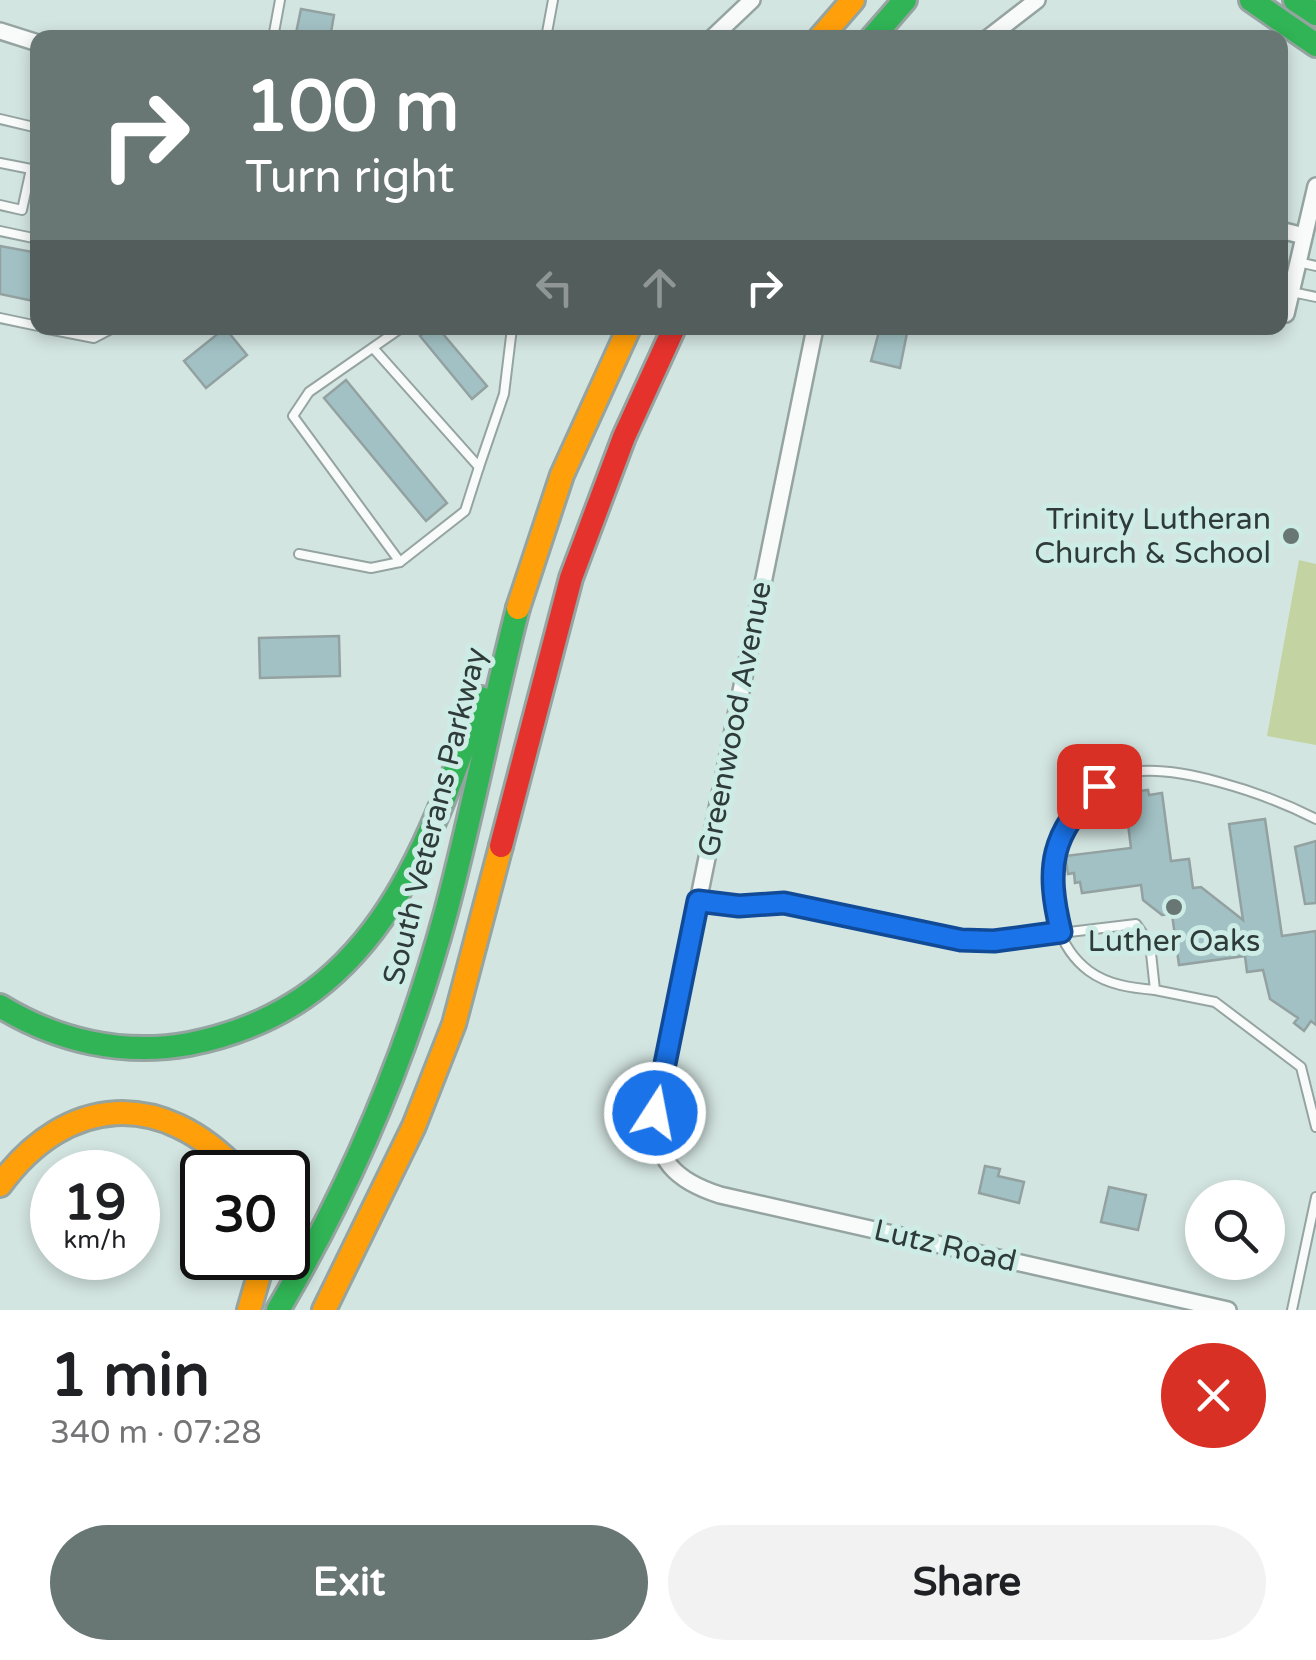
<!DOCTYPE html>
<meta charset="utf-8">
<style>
body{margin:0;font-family:"Varela Round",sans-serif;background:#f2f2f2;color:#202124;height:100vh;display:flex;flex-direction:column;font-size:38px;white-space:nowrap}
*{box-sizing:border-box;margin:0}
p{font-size:32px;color:#757577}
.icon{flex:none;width:55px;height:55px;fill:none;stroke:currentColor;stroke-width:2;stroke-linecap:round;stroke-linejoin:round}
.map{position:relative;height:1310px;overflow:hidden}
.side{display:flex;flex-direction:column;background:#fff;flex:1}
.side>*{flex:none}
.hud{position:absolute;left:30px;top:30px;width:1258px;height:305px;border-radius:20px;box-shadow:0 5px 15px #0003;background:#687674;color:#fff;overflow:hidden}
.fabs{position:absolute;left:1185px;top:1180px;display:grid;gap:20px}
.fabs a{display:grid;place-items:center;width:100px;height:100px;border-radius:50%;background:#fff;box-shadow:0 5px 15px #0003;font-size:50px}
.speed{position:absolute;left:30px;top:1150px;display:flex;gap:20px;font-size:50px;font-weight:700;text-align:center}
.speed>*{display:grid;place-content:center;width:130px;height:130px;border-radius:50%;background:#fff;box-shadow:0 5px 15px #0003;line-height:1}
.speed small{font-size:25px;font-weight:400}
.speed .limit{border:5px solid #111;border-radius:15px;background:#fff;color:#111}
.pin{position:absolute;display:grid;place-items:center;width:85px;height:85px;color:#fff;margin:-42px;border-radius:20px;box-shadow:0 5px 15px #0006}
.me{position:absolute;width:110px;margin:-55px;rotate:11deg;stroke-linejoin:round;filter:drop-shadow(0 0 8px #0008)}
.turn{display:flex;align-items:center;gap:35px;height:210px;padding:0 50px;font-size:45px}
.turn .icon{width:130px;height:130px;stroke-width:2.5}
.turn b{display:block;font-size:70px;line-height:85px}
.lanes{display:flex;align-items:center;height:95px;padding:0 50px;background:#0003;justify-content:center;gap:50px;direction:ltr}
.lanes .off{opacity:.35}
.round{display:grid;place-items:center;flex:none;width:105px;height:105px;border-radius:52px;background:#f2f2f2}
.overview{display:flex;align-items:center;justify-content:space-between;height:170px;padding:0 50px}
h1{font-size:60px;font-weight:700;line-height:75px}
.cta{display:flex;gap:20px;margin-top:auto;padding:20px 50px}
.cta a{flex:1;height:115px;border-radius:60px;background:#687674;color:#fff;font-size:40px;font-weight:700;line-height:115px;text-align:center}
.cta a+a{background:#f2f2f2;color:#202124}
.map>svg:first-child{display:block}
.green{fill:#c4d3a2}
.building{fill:#a2c1c4;stroke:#93a1a1;stroke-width:2.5}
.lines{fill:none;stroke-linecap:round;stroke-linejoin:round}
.lane-casing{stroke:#95a4a0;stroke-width:12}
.street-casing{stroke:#95a4a0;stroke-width:20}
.fast-casing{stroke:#95a4a0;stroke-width:28}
.slow-casing{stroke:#95a4a0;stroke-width:28}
.jam-casing{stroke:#95a4a0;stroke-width:28}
.lane{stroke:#f8fbfa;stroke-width:8}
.street{stroke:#f8fbfa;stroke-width:15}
.fast{stroke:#30b455;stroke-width:22}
.slow{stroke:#ff9f0a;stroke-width:22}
.jam{stroke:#e5322d;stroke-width:22}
.route-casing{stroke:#114b97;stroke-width:25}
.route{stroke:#1a73e8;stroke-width:18}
.poi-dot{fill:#687674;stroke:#ccece5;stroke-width:4}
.labels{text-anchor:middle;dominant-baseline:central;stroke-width:10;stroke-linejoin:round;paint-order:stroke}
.poi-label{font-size:30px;fill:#2f3b39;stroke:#ccece5;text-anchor:end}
.street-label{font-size:30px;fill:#2f3b39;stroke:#ccece5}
</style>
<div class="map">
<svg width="1316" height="1310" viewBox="0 0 1316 1310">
<rect width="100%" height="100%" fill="#d3e5e1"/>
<path class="green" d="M 1299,560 L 1316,564 L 1316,745 L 1267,736 Z"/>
<g class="building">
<path d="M 301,9 L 334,15 L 330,38 L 295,38 Z"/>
<path d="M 0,246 L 38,253 L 38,302 L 0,294 Z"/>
<path d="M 225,328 L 247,355 L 206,388 L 184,361 Z"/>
<path d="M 430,328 L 438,328 L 487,386 L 472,399 L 420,336 Z"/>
<path d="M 880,328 L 908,328 L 900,368 L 871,361 Z"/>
<path d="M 346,380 L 447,503 L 426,521 L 324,398 Z"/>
<path d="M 339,636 L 340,676 L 260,678 L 259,638 Z"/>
<path d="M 1148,790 L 1149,795 L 1162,793 L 1171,861 L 1189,859 L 1193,888 L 1201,887 L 1243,920 L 1229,824 L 1265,819 L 1282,936 L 1316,931 L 1316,1025 L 1311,1021 L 1304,1031 L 1294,1023 L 1298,1018 L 1270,999 L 1263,970 L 1247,972 L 1245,956 L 1179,965 L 1172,914 L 1162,915 L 1143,900 L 1141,885 L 1082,893 L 1080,882 L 1075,883 L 1074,873 L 1068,874 L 1065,856 L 1131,848 L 1124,793 Z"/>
<path d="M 1316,841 L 1316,903 L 1305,904 L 1295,847 Z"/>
<path d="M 985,1166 L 1000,1169 L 998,1176 L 1024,1182 L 1019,1203 L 979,1193 Z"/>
<path d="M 1109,1187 L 1146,1195 L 1138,1230 L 1101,1222 Z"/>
</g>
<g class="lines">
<defs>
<g id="lane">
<path d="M 273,38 L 280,0"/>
<path d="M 546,38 L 553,0"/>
<path d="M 0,119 L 38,128"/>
<path d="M 0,163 L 31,169 L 22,210 L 0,205"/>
<path d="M 0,231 L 38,239"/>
<path d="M 1298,262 L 1316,266"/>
<path d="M 1292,292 L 1316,297"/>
<path d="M 0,318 L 38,326"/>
<path d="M 43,328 L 94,338 L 113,328"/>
<path d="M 374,349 L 479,467 L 504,394 L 512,328"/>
<path d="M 299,554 L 371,568 L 400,562 L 465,511 L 479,467"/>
<path d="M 400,562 L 293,416 L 309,392 L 401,328"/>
<path d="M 700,902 L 739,906 L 784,903 L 961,940 L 994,941 L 1136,924 L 1150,944 L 1155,990 L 1215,1002 L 1301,1067 L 1316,1127"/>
<path d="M 1155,990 C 1132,988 1108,985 1089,971 C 1027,924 1045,805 1117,776 C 1166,757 1271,796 1316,819"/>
<path d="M 1292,1310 L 1316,1197"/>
</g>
<g id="street">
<path d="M 0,31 L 38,43"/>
<path d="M 712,38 L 752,0"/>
<path d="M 988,38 L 1037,0"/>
<path d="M 1280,230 L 1304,236"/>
<path d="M 1286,314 L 1316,186"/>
<path d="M 815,328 L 655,1113 C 654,1160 676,1181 720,1195 L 1228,1310"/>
</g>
<g id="fast">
<path d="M 1251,0 L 1316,45"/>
<path d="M 1295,0 L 1316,14"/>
<path d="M 872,38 L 905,0"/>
<path d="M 0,1006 C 57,1041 123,1056 189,1044 C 373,1008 425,856 481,698"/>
<path d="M 278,1310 C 352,1185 408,1052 446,912 C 473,811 492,709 518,608"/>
</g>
<g id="slow">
<path d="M 820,38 L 853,0"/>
<path d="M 518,608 L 562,475 L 629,328"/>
<path d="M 0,1185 C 67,1094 162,1089 239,1172"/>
<path d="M 249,1310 L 264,1258"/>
<path d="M 324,1310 L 414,1126 L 454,1024 L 501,846"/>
</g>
<path id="jam" d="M 501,846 L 571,578 L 624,437 L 674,328"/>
</defs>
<use href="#lane" class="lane-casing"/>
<use href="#street" class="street-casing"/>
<use href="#fast" class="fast-casing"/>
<use href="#slow" class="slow-casing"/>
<use href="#jam" class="jam-casing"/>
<use href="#lane" class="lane"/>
<use href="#street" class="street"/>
<use href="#fast" class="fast"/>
<use href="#slow" class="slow"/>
<use href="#jam" class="jam"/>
</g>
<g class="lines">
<defs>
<path id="route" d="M 655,1113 L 698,901 L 739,906 L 784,903 L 961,940 L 994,941 L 1061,932 C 1045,866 1051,834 1099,786"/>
</defs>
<use href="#route" class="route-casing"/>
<use href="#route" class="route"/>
</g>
<g class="poi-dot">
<circle cx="1291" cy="536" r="10"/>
<circle cx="1174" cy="907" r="10"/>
</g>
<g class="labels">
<g class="poi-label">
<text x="1271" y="519">Trinity Lutheran<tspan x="1271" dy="34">Church &amp; School</tspan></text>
<text x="1174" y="941" text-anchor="middle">Luther Oaks</text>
</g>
<g class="street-label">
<text transform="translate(735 719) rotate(-79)">Greenwood Avenue</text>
<text transform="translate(435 816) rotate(-76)">South Veterans Parkway</text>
<text transform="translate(945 1246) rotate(13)">Lutz Road</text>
</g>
</g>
</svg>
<div class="fabs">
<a><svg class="icon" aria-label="search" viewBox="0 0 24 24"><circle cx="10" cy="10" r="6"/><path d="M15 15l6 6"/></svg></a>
</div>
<div class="speed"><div>19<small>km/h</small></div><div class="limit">30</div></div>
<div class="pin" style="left:1099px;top:786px;background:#d93025"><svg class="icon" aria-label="arrive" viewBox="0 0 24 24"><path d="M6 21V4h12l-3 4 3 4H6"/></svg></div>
<svg class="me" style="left:655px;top:1113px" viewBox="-20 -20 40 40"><circle r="17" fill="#1a73e8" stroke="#fff" stroke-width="3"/><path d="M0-11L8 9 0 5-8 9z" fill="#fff"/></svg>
<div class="hud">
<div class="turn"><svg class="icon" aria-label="right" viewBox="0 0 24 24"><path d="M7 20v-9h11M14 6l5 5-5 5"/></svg><div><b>100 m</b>Turn right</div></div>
<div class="lanes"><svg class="icon off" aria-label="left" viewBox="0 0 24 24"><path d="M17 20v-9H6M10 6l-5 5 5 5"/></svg><svg class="icon off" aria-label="ahead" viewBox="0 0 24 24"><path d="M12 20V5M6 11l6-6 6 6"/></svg><svg class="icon" aria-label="right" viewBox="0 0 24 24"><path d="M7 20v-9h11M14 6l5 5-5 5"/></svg></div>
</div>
</div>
<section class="side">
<div class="overview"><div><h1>1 min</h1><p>340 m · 07:28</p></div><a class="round" style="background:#d93025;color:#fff"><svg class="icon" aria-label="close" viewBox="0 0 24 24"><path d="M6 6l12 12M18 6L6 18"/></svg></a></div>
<div class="cta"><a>Exit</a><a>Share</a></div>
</section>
